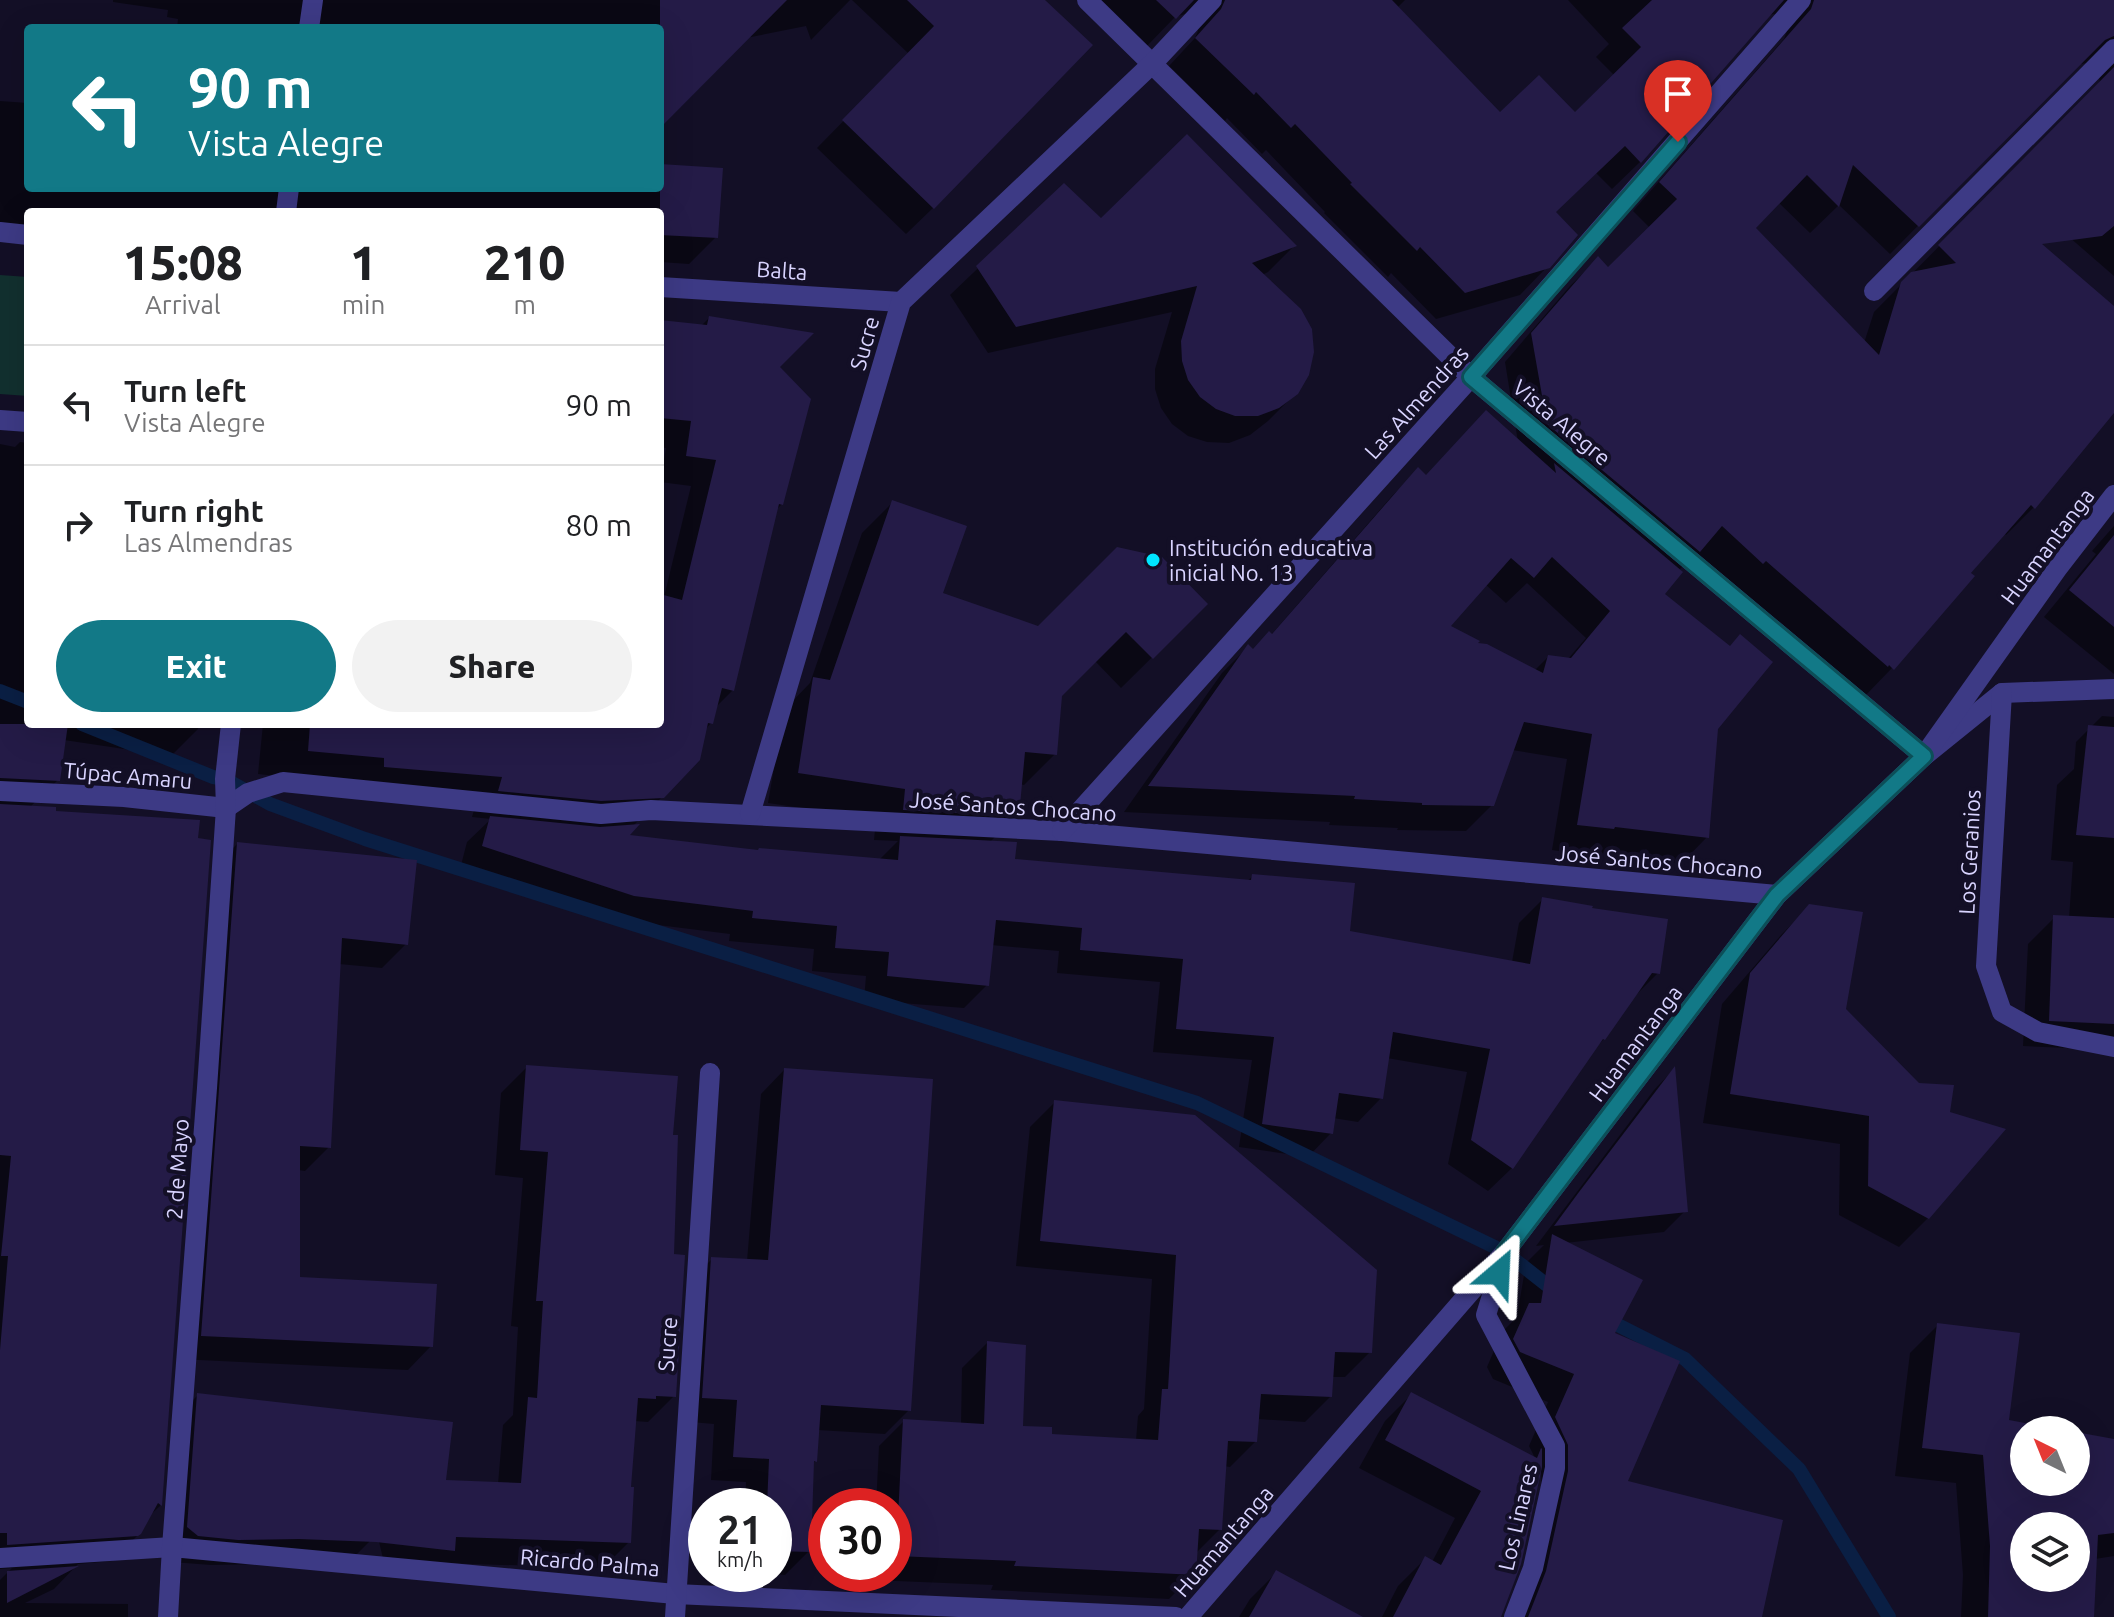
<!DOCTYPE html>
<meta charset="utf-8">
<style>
body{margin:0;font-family:Ubuntu,sans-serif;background:#f2f2f2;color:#202124;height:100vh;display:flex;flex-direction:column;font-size:30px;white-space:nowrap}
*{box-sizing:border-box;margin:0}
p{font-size:26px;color:#757577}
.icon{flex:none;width:44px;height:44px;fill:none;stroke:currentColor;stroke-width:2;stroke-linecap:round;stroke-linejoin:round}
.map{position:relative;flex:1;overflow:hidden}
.drawer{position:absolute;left:24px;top:208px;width:640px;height:520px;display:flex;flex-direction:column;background:#fff;border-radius:8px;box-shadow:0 8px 32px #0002}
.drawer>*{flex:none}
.guide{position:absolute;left:24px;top:24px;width:640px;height:168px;border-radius:8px;box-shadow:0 8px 32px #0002;background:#127987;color:#fff;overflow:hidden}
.needle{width:52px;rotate:317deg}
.controls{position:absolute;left:2010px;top:1416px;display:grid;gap:16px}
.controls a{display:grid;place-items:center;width:80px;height:80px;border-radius:50%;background:#fff;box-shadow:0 8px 32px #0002;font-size:40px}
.speed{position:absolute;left:688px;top:1488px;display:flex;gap:16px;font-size:40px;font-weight:700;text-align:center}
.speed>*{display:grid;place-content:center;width:104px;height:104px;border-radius:50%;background:#fff;box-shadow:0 8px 32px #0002;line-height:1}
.speed small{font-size:20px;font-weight:400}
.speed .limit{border:12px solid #d22;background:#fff;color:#111}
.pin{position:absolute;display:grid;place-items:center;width:68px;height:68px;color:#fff;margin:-82px -34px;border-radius:50% 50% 50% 0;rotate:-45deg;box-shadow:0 0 8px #0007}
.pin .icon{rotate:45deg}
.me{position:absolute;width:88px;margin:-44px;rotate:26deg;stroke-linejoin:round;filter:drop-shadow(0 0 6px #0008)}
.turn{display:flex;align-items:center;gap:28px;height:168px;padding:0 32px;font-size:36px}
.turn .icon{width:104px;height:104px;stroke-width:2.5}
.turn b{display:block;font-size:56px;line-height:68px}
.eta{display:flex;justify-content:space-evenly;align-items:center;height:136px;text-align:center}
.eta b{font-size:48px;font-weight:800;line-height:56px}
.primary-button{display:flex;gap:16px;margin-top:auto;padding:16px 32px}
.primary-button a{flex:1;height:92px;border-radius:48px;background:#127987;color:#fff;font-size:32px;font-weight:800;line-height:92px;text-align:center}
.primary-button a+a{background:#f2f2f2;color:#202124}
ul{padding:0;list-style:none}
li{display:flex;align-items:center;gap:24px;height:120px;padding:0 32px;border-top:2px solid #e0e0e0}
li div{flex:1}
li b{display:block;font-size:30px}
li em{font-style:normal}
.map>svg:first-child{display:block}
.green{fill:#12302f}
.shadow{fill:#0007;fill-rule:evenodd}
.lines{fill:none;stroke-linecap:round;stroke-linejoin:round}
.stream{stroke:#0a1f44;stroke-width:14}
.building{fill:#241b47;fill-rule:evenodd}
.minor{stroke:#3d3a85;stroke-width:20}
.route-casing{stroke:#0c4f58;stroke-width:20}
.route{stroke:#127987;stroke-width:14}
.poi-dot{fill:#00e5ff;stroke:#130f26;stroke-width:3}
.labels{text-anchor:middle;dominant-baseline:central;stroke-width:8;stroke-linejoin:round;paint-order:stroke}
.street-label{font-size:22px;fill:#d9d4ff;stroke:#130f26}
.poi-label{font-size:22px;fill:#d9d4ff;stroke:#130f26;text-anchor:start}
</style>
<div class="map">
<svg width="2114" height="1617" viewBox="0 0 2114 1617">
<rect width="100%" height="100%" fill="#130f26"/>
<path class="green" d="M 0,275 L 28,277 L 28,396 L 0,394 Z"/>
<g class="shadow">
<path d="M 113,0 L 850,0 L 811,40 L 806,26 L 746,38 L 660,125 L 660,28 L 177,28 L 178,19 L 167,17 L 168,10 L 113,2 Z"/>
<path d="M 852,0 L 1043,0 L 933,208 L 906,234 L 817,148 L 909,54 Z"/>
<path d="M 1087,0 L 1405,0 L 1398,7 L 1500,115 L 1575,114 L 1615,76 L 1596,57 L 1609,44 L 1568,0 L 2114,0 L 2114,276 L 2031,204 L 2011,227 L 2114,319 L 2114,410 L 2034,507 L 2006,535 L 2004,533 L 1892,668 L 1865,696 L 1695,554 L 1679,570 L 1663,594 L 1716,728 L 1707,837 L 1681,864 L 1589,852 L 1586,855 L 1552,850 L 1567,759 L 1512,750 L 1492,805 L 1466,831 L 1397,830 L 1398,828 L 1329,825 L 1330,822 L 1124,812 L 1222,673 L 1248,647 L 1252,651 L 1271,635 L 1392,496 L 1418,470 L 1425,477 L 1518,442 L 1505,362 L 1570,286 L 1598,259 L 1608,270 L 1650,228 L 1633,211 L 1784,39 L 1787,31 L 1783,18 L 1774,14 L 1768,15 L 1640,162 L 1612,189 L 1596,173 L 1554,213 L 1548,266 L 1520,295 L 1436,319 L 1391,273 L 1388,277 L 1324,213 L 1325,212 L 1266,150 L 1262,154 L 1227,118 L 1225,121 L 1169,66 L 1195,38 L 1198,31 L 1194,19 L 1185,14 L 1175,17 L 1147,46 ZM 2088,63 L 2096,68 L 2100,81 L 2096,88 L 1874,312 L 1864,343 L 1753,228 L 1778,202 L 1810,233 L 1839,205 L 1890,254 L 2075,67 L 2080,64 ZM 1527,583 L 1586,638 L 1567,660 L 1548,657 L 1534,671 L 1475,644 L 1448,627 L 1485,584 L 1506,603 Z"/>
<path d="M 0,101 L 28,103 L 28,188 L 660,188 L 660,166 L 716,237 L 689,264 L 660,262 L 660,212 L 28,212 L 28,238 L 0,236 Z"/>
<path d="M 1064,186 L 1101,220 L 1294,246 L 1268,272 L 1262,275 L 1296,393 L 1268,421 L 1250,435 L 1229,443 L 1207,442 L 1188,436 L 1172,424 L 1161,408 L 1155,389 L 1155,369 L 1172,312 L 988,353 L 950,295 Z"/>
<path d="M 709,318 L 777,367 L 782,504 L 776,510 L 733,690 L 715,708 L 711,723 L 705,730 L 663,796 L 633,826 L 626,837 L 758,852 L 879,860 L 898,841 L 874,840 L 876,819 L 768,803 L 784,710 L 810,683 L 862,533 L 892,503 L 940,595 L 1038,628 L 1206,604 L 1121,688 L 1095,661 L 1060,695 L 1055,754 L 1024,785 L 1020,784 L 1017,815 L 990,842 L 1013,860 L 1246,882 L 1253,876 L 1348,933 L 1512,962 L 1519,923 L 1542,900 L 1658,973 L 1634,997 L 1604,1039 L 1593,1050 L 1512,1168 L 1488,1191 L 1448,1164 L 1467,1072 L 1387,1058 L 1381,1098 L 1358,1122 L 1333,1118 L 1331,1133 L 1308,1157 L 1239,1147 L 1252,1060 L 1153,1052 L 1160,982 L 1057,973 L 1059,951 L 991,945 L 987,985 L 964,1008 L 864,1000 L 866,976 L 812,971 L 814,949 L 729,941 L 730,934 L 610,919 L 460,869 L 467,842 L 491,819 L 472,817 L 476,803 L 359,785 L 258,774 L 263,724 L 660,724 L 660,596 L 664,597 L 691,486 L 660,482 L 666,448 L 660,447 L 660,322 L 701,326 Z"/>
<path d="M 20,442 L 28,443 L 28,724 L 199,724 L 198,729 L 171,756 L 64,740 L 58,780 L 30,807 L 209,841 L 160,1506 L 147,1518 L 140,1533 L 112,1561 L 78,1564 L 54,1589 L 25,1603 L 128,1604 L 128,1617 L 0,1617 L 0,1580 L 12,1568 L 0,1569 L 0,444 L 15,447 Z"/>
<path d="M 2114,526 L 2114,674 L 2044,617 L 2096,554 L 2092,551 Z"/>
<path d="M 2102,716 L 2114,717 L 2114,1050 L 2023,1046 L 2028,944 L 2054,918 L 2069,918 L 2073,862 L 2051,860 L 2057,785 L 2074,769 L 2076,742 Z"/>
<path d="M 237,844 L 406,944 L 382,968 L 339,964 L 329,1147 L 305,1171 L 298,1170 L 298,1279 L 431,1346 L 408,1370 L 178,1359 L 214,868 Z"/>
<path d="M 1810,906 L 1843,1009 L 1928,1218 L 1899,1247 L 1839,1215 L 1840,1144 L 1703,1123 L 1722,1004 L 1781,935 Z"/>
<path d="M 527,1067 L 671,1137 L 674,1396 L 648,1422 L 634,1421 L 629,1489 L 629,1542 L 603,1568 L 440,1563 L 386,1571 L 370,1504 L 370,1541 L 344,1567 L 272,1564 L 211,1565 L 172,1562 L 172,1421 L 198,1395 L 444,1482 L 498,1484 L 503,1425 L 513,1415 L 518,1327 L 511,1326 L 523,1178 L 495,1175 L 501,1093 Z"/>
<path d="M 784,1070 L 909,1410 L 885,1434 L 817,1430 L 815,1461 L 812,1464 L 809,1551 L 785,1575 L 773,1574 L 774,1506 L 745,1506 L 746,1482 L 711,1480 L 714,1424 L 679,1421 L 688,1283 L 712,1259 L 747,1261 L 761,1094 Z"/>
<path d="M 1673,1070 L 1685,1211 L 1664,1232 L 1565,1243 L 1612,1334 L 1625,1483 L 1741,1617 L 1513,1617 L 1542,1497 L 1541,1470 L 1500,1617 L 1382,1617 L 1398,1586 L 1425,1559 L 1432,1562 L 1455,1518 L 1359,1468 L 1385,1421 L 1412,1394 L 1536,1460 L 1529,1446 L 1548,1402 L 1493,1379 L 1487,1367 L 1502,1332 L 1517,1317 L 1526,1263 L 1544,1245 L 1536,1246 L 1654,1090 Z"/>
<path d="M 1055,1102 L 1370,1352 L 1345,1377 L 1331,1377 L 1330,1397 L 1305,1422 L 1257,1419 L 1255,1442 L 1230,1467 L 1224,1466 L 1220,1529 L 1195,1554 L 1194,1574 L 1169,1599 L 991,1590 L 993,1585 L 872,1580 L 872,1574 L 894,1574 L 894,1506 L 876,1506 L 879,1446 L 904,1421 L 961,1425 L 962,1368 L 987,1343 L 1021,1428 L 1050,1436 L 1136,1440 L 1138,1416 L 1144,1409 L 1152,1279 L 1016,1266 L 1030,1127 Z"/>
<path d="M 1938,1325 L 2007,1422 L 2052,1430 L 2024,1430 L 2024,1482 L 2076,1482 L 2076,1434 L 2114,1441 L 2114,1556 L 2095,1559 L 2092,1617 L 1961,1617 L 1963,1575 L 1956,1483 L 1895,1476 L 1910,1353 ZM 2024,1526 L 2076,1526 L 2076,1578 L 2024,1578 Z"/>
<path d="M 1277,1572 L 1359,1617 L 1239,1617 L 1250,1599 Z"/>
</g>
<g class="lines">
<g class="stream">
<path d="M 0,691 L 28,702"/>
<path d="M 82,724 L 213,777 L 225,779 L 270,804 L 365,839 L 1197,1103 L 1505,1252 L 1557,1293"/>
<path d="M 1604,1318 L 1685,1359 L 1799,1469 L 1889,1617"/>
</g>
</g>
<g class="building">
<path d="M 660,0 L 787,0 L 660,128 Z"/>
<path d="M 907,0 L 1045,0 L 1093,45 L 934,209 L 842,120 L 934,26 Z"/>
<path d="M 1156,0 L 1194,0 L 1176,19 Z"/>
<path d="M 1225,0 L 1392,0 L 1500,112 L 1539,75 L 1575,112 L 1641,47 L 1622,28 L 1652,0 L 1784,0 L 1641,163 L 1625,146 L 1556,212 L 1578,235 L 1550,268 L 1465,293 L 1420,247 L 1417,251 L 1350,184 L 1352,183 L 1295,124 L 1291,128 L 1256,92 L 1254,95 L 1195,38 L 1221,9 Z"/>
<path d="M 1814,0 L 2114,0 L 2114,36 L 2105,40 L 1919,227 L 1853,165 L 1839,207 L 1807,175 L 1756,228 L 1879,355 L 1901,282 L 1911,272 L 1956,263 L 1938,245 L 2114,67 L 2114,226 L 2102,236 L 2042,244 L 2114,306 L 2114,413 L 2035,509 L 2031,505 L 1971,573 L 1975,576 L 1894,670 L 1889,665 L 1888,667 L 1766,561 L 1763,564 L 1722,526 L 1700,552 L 1547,424 L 1531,333 L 1598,256 L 1608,267 L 1677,199 L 1659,182 L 1811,9 Z"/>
<path d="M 1187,134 L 1297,246 L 1252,263 L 1301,309 L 1312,329 L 1314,352 L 1309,375 L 1298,394 L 1279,408 L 1258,416 L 1235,416 L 1216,409 L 1200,397 L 1188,380 L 1182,361 L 1181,341 L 1197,286 L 1016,327 L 976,266 L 1064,183 L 1101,218 Z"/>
<path d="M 660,164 L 723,168 L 718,238 L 660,235 Z"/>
<path d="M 709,316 L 814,333 L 780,367 L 811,399 L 783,505 L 779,504 L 734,691 L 722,688 L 713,724 L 708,723 L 700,760 L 664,798 L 601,801 L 498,791 L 502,777 L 384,767 L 384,758 L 308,751 L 310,724 L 660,724 L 660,594 L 682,600 L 716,460 L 686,456 L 691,421 L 660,418 L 660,320 L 707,325 Z"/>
<path d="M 1486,410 L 1556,473 L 1554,463 L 1683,572 L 1665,594 L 1730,646 L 1740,634 L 1773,662 L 1718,729 L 1709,838 L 1615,827 L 1614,829 L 1577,825 L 1592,734 L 1524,722 L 1494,806 L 1422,805 L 1422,803 L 1354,799 L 1355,796 L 1148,786 L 1248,644 L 1253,649 L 1269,631 L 1272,634 L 1418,467 L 1426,475 ZM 1552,557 L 1610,611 L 1571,658 L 1548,655 L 1543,673 L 1487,644 L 1478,643 L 1480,641 L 1451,626 L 1511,558 L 1534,578 Z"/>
<path d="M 892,500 L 967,526 L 943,593 L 1038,626 L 1117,547 L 1162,557 L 1208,604 L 1153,659 L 1126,632 L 1062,696 L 1057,755 L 1025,752 L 1019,816 L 903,810 L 905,789 L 798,773 L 813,677 L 830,680 Z"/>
<path d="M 2114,535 L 2114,627 L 2069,590 Z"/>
<path d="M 0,724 L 68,724 L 60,781 L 0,778 Z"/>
<path d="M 2088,725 L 2114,727 L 2114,838 L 2076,835 Z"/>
<path d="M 0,804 L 56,807 L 56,811 L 200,820 L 198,838 L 211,840 L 162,1506 L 158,1503 L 141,1534 L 138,1536 L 7,1545 L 7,1533 L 0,1533 L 0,1350 L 8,1256 L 1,1256 L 11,1156 L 0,1155 Z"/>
<path d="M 490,816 L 600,827 L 640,824 L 630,835 L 758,850 L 759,848 L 898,860 L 900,836 L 1017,842 L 1015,859 L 1251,880 L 1252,874 L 1355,883 L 1350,931 L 1530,964 L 1542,897 L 1593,906 L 1592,908 L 1668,919 L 1660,974 L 1652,973 L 1605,1040 L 1603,1039 L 1513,1169 L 1471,1140 L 1490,1049 L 1393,1032 L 1383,1099 L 1339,1093 L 1333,1134 L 1262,1124 L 1274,1037 L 1176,1029 L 1183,959 L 1080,950 L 1082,928 L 996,920 L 989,986 L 887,976 L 889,952 L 835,948 L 837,926 L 752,918 L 753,911 L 634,896 L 482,846 Z"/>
<path d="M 237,842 L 417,860 L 408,945 L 342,938 L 331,1148 L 300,1146 L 300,1277 L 437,1284 L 433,1347 L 201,1336 Z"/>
<path d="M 1809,904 L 1863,912 L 1846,1009 L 1919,1083 L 1954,1085 L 1950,1112 L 2006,1129 L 1929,1219 L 1868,1186 L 1869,1116 L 1730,1094 L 1750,973 Z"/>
<path d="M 2053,915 L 2114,918 L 2114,1024 L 2049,1021 Z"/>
<path d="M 526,1065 L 678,1076 L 673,1135 L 678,1135 L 674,1254 L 685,1255 L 676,1397 L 656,1396 L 656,1399 L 638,1398 L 631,1487 L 634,1487 L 631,1543 L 456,1537 L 455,1551 L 376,1542 L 299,1539 L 238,1540 L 198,1536 L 187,1527 L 197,1393 L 453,1422 L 446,1480 L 521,1483 L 528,1397 L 537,1398 L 543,1301 L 536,1301 L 548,1152 L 520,1150 Z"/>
<path d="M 1675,1066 L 1688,1212 L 1554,1226 L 1579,1192 Z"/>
<path d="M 784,1068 L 933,1079 L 911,1411 L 821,1405 L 817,1462 L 814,1461 L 811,1552 L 774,1551 L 774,1506 L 767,1506 L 769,1459 L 733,1457 L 737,1400 L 702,1398 L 711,1257 L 768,1260 Z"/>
<path d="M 1054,1100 L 1195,1115 L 1377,1270 L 1372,1353 L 1335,1352 L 1332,1397 L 1261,1394 L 1257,1442 L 1228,1441 L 1222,1530 L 1199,1529 L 1196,1575 L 1014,1566 L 1016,1561 L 896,1556 L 903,1419 L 984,1424 L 987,1341 L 1026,1345 L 1023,1426 L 1052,1427 L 1052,1434 L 1158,1440 L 1162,1389 L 1168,1389 L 1176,1255 L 1040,1241 Z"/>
<path d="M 1552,1234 L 1643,1280 L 1615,1333 L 1680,1361 L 1628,1481 L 1783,1520 L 1762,1617 L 1528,1617 L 1546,1571 L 1568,1471 L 1568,1445 L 1555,1417 L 1574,1374 L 1520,1352 L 1513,1339 L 1529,1303 L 1541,1303 Z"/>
<path d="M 1937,1323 L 2020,1333 L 2009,1420 L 2063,1430 L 2024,1430 L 2024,1482 L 2076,1482 L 2076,1432 L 2114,1439 L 2114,1533 L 2098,1535 L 2094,1617 L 1988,1617 L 1990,1546 L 1983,1455 L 1922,1448 ZM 2024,1526 L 2076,1526 L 2076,1578 L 2024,1578 Z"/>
<path d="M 1411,1392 L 1537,1458 L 1541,1448 L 1542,1449 L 1542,1467 L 1521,1564 L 1501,1617 L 1393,1617 L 1425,1556 L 1441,1565 L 1481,1491 L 1385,1440 Z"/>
<path d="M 79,1566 L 7,1603 L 7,1571 Z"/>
<path d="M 1276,1570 L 1363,1617 L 1249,1617 Z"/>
</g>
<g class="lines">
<g class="minor">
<path d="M 1087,0 L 1471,377 L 1924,756 L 2002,693 L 2114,689"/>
<path d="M 309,28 L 313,0"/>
<path d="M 286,212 L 289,188"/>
<path d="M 0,232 L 28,235"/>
<path d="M 660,287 L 901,302"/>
<path d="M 1874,291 L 2114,49"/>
<path d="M 0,420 L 28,422"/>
<path d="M 2002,693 L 1986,966 L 2002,1012 L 2038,1032 L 2114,1047"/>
<path d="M 0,791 L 124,797 L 226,808 L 248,793 L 283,782 L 601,814 L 651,810 L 1062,831 L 1777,895"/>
<path d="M 750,814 L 901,302 L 1153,63 L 1212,0"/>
<path d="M 1062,831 L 1471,377 L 1801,0"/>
<path d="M 1503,1260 L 1486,1315 L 1555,1446 L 1555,1468 L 1533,1568 L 1514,1617"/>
<path d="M 0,1558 L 172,1547 L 675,1594 L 1176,1617"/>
<path d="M 168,1617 L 172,1547 L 207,1088 L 226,808 L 225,779 L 231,724"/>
<path d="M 675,1617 L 710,1073"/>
<path d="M 1188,1617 L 1505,1252 L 1777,895 L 1924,756 L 2057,569 L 2114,495"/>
</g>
</g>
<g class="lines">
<defs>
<path id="route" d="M 1499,1273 L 1505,1252 L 1777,895 L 1924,756 L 1471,377 L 1678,142"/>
</defs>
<use href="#route" class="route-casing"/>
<use href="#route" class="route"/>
</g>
<circle class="poi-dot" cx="1153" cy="560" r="8"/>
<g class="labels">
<g class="street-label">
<text transform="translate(782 270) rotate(4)">Balta</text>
<text transform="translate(864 343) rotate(-74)">Sucre</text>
<text transform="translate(1416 402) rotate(-48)">Las Almendras</text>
<text transform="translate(1562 422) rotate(40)">Vista Alegre</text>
<text transform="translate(2047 546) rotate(-53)">Huamantanga</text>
<text transform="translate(128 775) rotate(5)">Túpac Amaru</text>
<text transform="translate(1013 806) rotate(4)">José Santos Chocano</text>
<text transform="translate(1969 852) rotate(-87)">Los Geranios</text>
<text transform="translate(1659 861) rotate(5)">José Santos Chocano</text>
<text transform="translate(1635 1043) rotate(-53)">Huamantanga</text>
<text transform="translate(177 1169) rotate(-86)">2 de Mayo</text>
<text transform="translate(667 1344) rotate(-86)">Sucre</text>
<text transform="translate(1517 1517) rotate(-77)">Los Linares</text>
<text transform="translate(1223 1541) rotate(-49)">Huamantanga</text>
<text transform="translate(590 1562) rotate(5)">Ricardo Palma</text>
</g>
<g class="poi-label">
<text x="1169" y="547">Institución educativa<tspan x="1169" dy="25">inicial No. 13</tspan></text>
</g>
</g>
</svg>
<div class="controls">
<a><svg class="needle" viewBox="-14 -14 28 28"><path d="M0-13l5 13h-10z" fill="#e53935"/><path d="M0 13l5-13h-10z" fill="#757577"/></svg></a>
<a><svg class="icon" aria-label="layers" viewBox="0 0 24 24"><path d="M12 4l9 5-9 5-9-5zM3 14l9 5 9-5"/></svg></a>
</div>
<div class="speed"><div>21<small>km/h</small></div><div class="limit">30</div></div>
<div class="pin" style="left:1678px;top:142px;background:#d93025"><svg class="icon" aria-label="arrive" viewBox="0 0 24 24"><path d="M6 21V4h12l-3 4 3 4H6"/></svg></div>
<svg class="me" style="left:1499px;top:1273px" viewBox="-20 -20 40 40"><path d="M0-17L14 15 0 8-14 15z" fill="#127987" stroke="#fff" stroke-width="4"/></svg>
<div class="guide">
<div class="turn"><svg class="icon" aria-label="left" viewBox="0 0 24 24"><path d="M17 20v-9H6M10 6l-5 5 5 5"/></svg><div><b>90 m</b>Vista Alegre</div></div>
</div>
<section class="drawer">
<div class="eta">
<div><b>15:08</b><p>Arrival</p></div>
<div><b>1</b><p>min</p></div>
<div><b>210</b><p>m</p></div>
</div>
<ul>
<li><svg class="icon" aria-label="left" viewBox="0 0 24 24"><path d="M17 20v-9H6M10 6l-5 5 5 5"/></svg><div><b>Turn left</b><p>Vista Alegre</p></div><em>90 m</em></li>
<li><svg class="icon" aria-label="right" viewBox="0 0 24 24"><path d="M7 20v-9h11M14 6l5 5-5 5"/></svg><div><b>Turn right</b><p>Las Almendras</p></div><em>80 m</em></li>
</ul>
<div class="primary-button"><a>Exit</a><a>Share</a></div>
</section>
</div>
